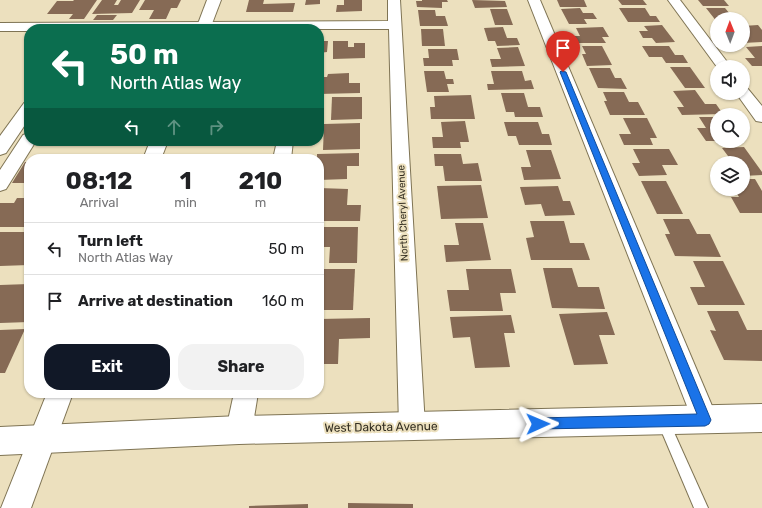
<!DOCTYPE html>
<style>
body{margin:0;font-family:Rubik,sans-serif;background:#f2f2f2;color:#202124;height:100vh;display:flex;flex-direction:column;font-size:15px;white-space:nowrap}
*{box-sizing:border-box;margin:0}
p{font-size:13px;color:#757577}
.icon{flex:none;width:22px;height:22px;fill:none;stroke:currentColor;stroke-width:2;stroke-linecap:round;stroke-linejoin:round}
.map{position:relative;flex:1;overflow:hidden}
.sheet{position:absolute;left:24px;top:154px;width:300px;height:244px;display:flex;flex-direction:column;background:#fff;border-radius:16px;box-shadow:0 1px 3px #0004}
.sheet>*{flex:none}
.top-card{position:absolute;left:24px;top:24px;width:300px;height:122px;border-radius:16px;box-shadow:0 1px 3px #0004;background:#0b6e4f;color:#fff;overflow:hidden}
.needle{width:26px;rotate:359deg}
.fabs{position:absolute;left:710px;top:12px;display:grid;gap:8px}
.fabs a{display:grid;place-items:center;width:40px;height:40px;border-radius:50%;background:#fff;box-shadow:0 1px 3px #0004;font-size:20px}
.pin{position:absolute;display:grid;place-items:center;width:34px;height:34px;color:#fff;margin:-41px -17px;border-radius:50% 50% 50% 0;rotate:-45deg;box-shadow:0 0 4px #0007}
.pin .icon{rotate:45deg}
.me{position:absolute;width:44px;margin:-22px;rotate:89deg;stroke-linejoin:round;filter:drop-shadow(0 0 3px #0008)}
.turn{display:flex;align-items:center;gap:14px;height:84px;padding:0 20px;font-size:18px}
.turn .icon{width:52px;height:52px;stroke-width:2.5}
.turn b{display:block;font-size:28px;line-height:34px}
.lanes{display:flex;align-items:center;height:38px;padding:0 20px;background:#0003;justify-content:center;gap:20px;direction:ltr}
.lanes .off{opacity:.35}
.eta{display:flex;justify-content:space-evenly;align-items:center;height:68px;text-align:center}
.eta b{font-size:24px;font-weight:700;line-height:28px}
.action{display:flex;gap:8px;margin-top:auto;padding:8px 20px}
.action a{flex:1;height:46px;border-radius:16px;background:#111827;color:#fff;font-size:16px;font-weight:700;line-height:46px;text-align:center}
.action a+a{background:#f2f2f2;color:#202124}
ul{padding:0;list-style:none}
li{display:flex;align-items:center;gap:12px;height:52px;padding:0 20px;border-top:1px solid #e0e0e0}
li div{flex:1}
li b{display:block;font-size:15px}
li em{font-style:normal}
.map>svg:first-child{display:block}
.building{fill:#866a55}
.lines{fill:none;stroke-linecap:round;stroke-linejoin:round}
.service-casing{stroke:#7f7454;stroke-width:2}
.minor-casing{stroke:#7f7454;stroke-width:2}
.tertiary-casing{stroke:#7f7454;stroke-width:2}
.secondary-casing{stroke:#7f7454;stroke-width:2}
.service{fill:#fff;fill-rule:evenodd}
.minor{fill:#fff;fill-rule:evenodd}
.tertiary{fill:#fff;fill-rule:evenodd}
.secondary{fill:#fff;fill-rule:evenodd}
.route{fill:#1a73e8;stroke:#114b97}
.labels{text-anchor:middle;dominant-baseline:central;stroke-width:4;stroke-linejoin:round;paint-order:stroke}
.street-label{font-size:10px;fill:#342f22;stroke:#ece0be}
.near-street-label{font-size:12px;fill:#342f22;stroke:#ece0be}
</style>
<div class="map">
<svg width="762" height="508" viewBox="0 0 762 508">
<rect width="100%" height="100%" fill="#ece0be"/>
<g class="building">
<path d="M 74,0 L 97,0 L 84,19 L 69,19 L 73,14 L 47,14 L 57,1 L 73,1 Z"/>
<path d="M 102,0 L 117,0 L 114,5 L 118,5 L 121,0 L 140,0 L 132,13 L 92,14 Z"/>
<path d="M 145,0 L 181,0 L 177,8 L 171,8 L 166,19 L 149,19 L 154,10 L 139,10 Z"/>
<path d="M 249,0 L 264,0 L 263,4 L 295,3 L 293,12 L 246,12 Z"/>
<path d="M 306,0 L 320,0 L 320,4 L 305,5 Z"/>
<path d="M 344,0 L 362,0 L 362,11 L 336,12 L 337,5 L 344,5 Z"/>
<path d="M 422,0 L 447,0 L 448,2 L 442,2 L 442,8 L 417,7 L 416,1 L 422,1 Z"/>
<path d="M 472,0 L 505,1 L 507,7 L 475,8 Z"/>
<path d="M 557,0 L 584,0 L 587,7 L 560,7 Z"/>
<path d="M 618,0 L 643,0 L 647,5 L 622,5 Z"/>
<path d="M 698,0 L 724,0 L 729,6 L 703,6 Z"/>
<path d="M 580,8 L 583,13 L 593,13 L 597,19 L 584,19 L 587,24 L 569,24 L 561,9 Z"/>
<path d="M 619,8 L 645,8 L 650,16 L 656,16 L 660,22 L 628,22 Z"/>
<path d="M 706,8 L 725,8 L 730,14 L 737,14 L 741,19 L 717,19 L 717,22 Z"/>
<path d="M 490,9 L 507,9 L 513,25 L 495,25 Z"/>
<path d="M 418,10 L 435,10 L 436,16 L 445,16 L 448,26 L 420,26 Z"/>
<path d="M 97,15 L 117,15 L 113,20 L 93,20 Z"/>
<path d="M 662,25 L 675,42 L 656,43 L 652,38 L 643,38 L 639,31 L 648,31 L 644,26 Z"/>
<path d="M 758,25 L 762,30 L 762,42 L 743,43 L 743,26 Z"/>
<path d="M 503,27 L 507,38 L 517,38 L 520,45 L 497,46 L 495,41 L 488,41 L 484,28 Z"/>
<path d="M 603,27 L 609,37 L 602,37 L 606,43 L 577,43 L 574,36 L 580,36 L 576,28 Z"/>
<path d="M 421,29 L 443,29 L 445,46 L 422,46 Z"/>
<path d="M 319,41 L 328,41 L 327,52 L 319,53 Z"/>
<path d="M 333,41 L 348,41 L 348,47 L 354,47 L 354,43 L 365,43 L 365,58 L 333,59 Z"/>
<path d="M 582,46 L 602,46 L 612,65 L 587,66 L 582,54 L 586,54 Z"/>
<path d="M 642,46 L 669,46 L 675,55 L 683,55 L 688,63 L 666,63 L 662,57 L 649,57 Z"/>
<path d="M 762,46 L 762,66 L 752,66 L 745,58 L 755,58 L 746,47 Z"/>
<path d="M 518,47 L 525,66 L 492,67 L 490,59 L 501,59 L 497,48 Z"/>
<path d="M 428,49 L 457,49 L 459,60 L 452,60 L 453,66 L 424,66 L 423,58 L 429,58 Z"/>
<path d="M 670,67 L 690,67 L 705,88 L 685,88 Z"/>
<path d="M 589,68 L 610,68 L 615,78 L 621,78 L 627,89 L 598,88 Z"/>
<path d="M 424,71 L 444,71 L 446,79 L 453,79 L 454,84 L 447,84 L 449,92 L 427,92 Z"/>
<path d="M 491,71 L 522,71 L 525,81 L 531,80 L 534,89 L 488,90 L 487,84 L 494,84 Z"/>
<path d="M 349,73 L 349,83 L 360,83 L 360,93 L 319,94 L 319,77 L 327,77 L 328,74 Z"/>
<path d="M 695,90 L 705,104 L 716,104 L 723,114 L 682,115 L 677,107 L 684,107 L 673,91 Z"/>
<path d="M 603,92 L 624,92 L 629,102 L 638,102 L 645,115 L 610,115 L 604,101 L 607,101 Z"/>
<path d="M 501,93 L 524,93 L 528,107 L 540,107 L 543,117 L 515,117 L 514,112 L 506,112 Z"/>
<path d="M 471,95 L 475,119 L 431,119 L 430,107 L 435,107 L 434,96 Z"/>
<path d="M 332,97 L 362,97 L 362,119 L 331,120 Z"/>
<path d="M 699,117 L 717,117 L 717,141 L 706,141 L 697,128 L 706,128 Z"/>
<path d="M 623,118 L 647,118 L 657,138 L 650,138 L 653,145 L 624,145 L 619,134 L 631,134 Z"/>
<path d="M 465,121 L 469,142 L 460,142 L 461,148 L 433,148 L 432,137 L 443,137 L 441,122 Z"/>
<path d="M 504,122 L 538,122 L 542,134 L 549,134 L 552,145 L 519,145 L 516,136 L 508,136 Z"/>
<path d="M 360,123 L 360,149 L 323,150 L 324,124 Z"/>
<path d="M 744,147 L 762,172 L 762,175 L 743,176 L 743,163 L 725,163 L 723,160 L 731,160 L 722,148 Z"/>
<path d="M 633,149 L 669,149 L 678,165 L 662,165 L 667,175 L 639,176 L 632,163 L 640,163 Z"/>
<path d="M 526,150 L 551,150 L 561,179 L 524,180 L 521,167 L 531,167 Z"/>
<path d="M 359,153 L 359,166 L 347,166 L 347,179 L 319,180 L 319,159 L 317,159 L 317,154 Z"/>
<path d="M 434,154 L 461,154 L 463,164 L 478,163 L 482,181 L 445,181 L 443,166 L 435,166 Z"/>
<path d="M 107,157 L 106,159 L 40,159 L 41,158 Z"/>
<path d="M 25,162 L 29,162 L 29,183 L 12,183 Z"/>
<path d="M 743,179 L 755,179 L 762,191 L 762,213 L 740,213 L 731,197 L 739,197 L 734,189 L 743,189 Z"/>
<path d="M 641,181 L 666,181 L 683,214 L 657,214 Z"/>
<path d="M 481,185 L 488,218 L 441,219 L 437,186 Z"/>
<path d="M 558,186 L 563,201 L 570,201 L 575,215 L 545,216 L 541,204 L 525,205 L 520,187 Z"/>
<path d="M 319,188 L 348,189 L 347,205 L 361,205 L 360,221 L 319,221 Z"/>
<path d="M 17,198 L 29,198 L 29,227 L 0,227 L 0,203 L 14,203 Z"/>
<path d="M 663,219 L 689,219 L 697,234 L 710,234 L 721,257 L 675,256 L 665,234 L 670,234 Z"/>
<path d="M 530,221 L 564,221 L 570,243 L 584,243 L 590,260 L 531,260 L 526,238 L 534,237 Z"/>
<path d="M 455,223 L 483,223 L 491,260 L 446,262 L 444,245 L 459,245 Z"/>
<path d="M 322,227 L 358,227 L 357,263 L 329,263 L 330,247 L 321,247 Z"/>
<path d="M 0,232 L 29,232 L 29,265 L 0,266 Z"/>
<path d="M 693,261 L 723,261 L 745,305 L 698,305 L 690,287 L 705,287 Z"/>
<path d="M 543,268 L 572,268 L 578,287 L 599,287 L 605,309 L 552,308 Z"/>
<path d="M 319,269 L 355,269 L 353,310 L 319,310 Z"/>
<path d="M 466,269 L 511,269 L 516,293 L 500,293 L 503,311 L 450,311 L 447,290 L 469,290 Z"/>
<path d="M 29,284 L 29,322 L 0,323 L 0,285 Z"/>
<path d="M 707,311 L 738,311 L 747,330 L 762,330 L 762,361 L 724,360 L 710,330 L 716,331 Z"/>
<path d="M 607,312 L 615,335 L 599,335 L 608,364 L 574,365 L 559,314 Z"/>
<path d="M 511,315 L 515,333 L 504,333 L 510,367 L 475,368 L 470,337 L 453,338 L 450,317 Z"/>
<path d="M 370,318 L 370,338 L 339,339 L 338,364 L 319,364 L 319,319 Z"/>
<path d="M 25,329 L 5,373 L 0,373 L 0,330 Z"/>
<path d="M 348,503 L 413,504 L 413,508 L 348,508 Z"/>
<path d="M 308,504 L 308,508 L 249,508 L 249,506 Z"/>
</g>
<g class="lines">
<defs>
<path id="service" d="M 664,417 L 668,419 L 708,508 L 694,508 L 658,423 L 660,419 Z"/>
<g id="minor">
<path d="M 388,0 L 400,0 L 425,426 L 421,435 L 412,439 L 403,435 L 399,426 L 389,29 L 29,29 L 29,31 L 0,31 L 0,23 L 388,21 Z"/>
<path d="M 528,0 L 540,0 L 718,420 L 714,429 L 705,433 L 696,429 Z"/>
<path d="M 668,0 L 680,0 L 731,67 L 717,67 Z"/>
<path d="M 743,87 L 748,89 L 762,106 L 762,122 L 756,121 L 736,93 L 743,93 Z"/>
<path d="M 29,102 L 29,119 L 6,153 L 0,155 L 0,136 L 24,103 Z"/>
<path d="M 29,133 L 29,141 L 36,141 L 6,189 L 0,191 L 0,170 L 23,135 Z"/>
<path d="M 277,141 L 293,141 L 291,159 L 273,159 Z"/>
<path d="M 234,393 L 258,393 L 252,430 L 248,439 L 239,443 L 230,439 L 226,430 Z"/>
</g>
<path id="tertiary" d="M 762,404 L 762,432 L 239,444 L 0,455 L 0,427 L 239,416 Z"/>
<g id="secondary">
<path d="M 207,0 L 221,0 L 210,29 L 196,29 Z"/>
<path d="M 150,141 L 168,141 L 161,159 L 143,159 Z"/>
<path d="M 47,393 L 73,393 L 31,508 L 1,508 Z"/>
</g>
</defs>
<use href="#service" class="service-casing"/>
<use href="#minor" class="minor-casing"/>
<use href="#tertiary" class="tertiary-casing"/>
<use href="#secondary" class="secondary-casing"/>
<use href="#service" class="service"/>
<use href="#minor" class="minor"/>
<use href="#tertiary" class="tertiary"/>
<use href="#secondary" class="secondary"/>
</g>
<path class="route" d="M 561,71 L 566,72 L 711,420 L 709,424 L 705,426 L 538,429 L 534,428 L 532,424 L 534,419 L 538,418 L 697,414 L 560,72 Z"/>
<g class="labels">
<g class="street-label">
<text transform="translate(403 213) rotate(-92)">North Cheryl Avenue</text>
</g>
<g class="near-street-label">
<text transform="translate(381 427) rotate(-1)">West Dakota Avenue</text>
</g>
</g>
</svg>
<div class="fabs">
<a><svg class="needle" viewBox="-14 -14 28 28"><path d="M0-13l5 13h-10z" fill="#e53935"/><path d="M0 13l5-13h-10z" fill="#757577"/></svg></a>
<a><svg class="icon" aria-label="sound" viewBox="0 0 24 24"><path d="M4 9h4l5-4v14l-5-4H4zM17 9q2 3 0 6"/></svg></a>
<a><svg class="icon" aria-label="search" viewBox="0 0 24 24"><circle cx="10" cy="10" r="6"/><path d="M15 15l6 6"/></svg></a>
<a><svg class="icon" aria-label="layers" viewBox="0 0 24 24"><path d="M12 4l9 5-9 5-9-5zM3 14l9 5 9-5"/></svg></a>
</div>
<div class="pin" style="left:563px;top:72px;background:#d93025"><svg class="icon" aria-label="arrive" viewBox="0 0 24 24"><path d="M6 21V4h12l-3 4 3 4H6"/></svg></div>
<svg class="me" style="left:538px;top:424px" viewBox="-20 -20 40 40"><path d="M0-17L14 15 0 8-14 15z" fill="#1a73e8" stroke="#fff" stroke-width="4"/></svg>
<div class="top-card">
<div class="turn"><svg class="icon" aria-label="left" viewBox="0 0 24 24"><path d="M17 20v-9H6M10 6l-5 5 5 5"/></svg><div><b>50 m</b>North Atlas Way</div></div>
<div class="lanes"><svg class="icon" aria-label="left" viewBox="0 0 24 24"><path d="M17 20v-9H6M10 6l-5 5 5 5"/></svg><svg class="icon off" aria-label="ahead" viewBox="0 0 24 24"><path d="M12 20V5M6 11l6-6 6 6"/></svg><svg class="icon off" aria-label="right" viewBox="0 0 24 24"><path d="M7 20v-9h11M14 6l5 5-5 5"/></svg></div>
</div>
<section class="sheet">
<div class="eta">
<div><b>08:12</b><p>Arrival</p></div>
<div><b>1</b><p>min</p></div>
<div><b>210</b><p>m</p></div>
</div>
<ul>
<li><svg class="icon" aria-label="left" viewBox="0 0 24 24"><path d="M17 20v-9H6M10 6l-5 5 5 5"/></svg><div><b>Turn left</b><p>North Atlas Way</p></div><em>50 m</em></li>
<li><svg class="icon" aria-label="arrive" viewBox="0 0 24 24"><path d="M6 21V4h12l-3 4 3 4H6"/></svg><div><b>Arrive at destination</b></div><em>160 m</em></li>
</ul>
<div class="action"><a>Exit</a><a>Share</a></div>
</section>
</div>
